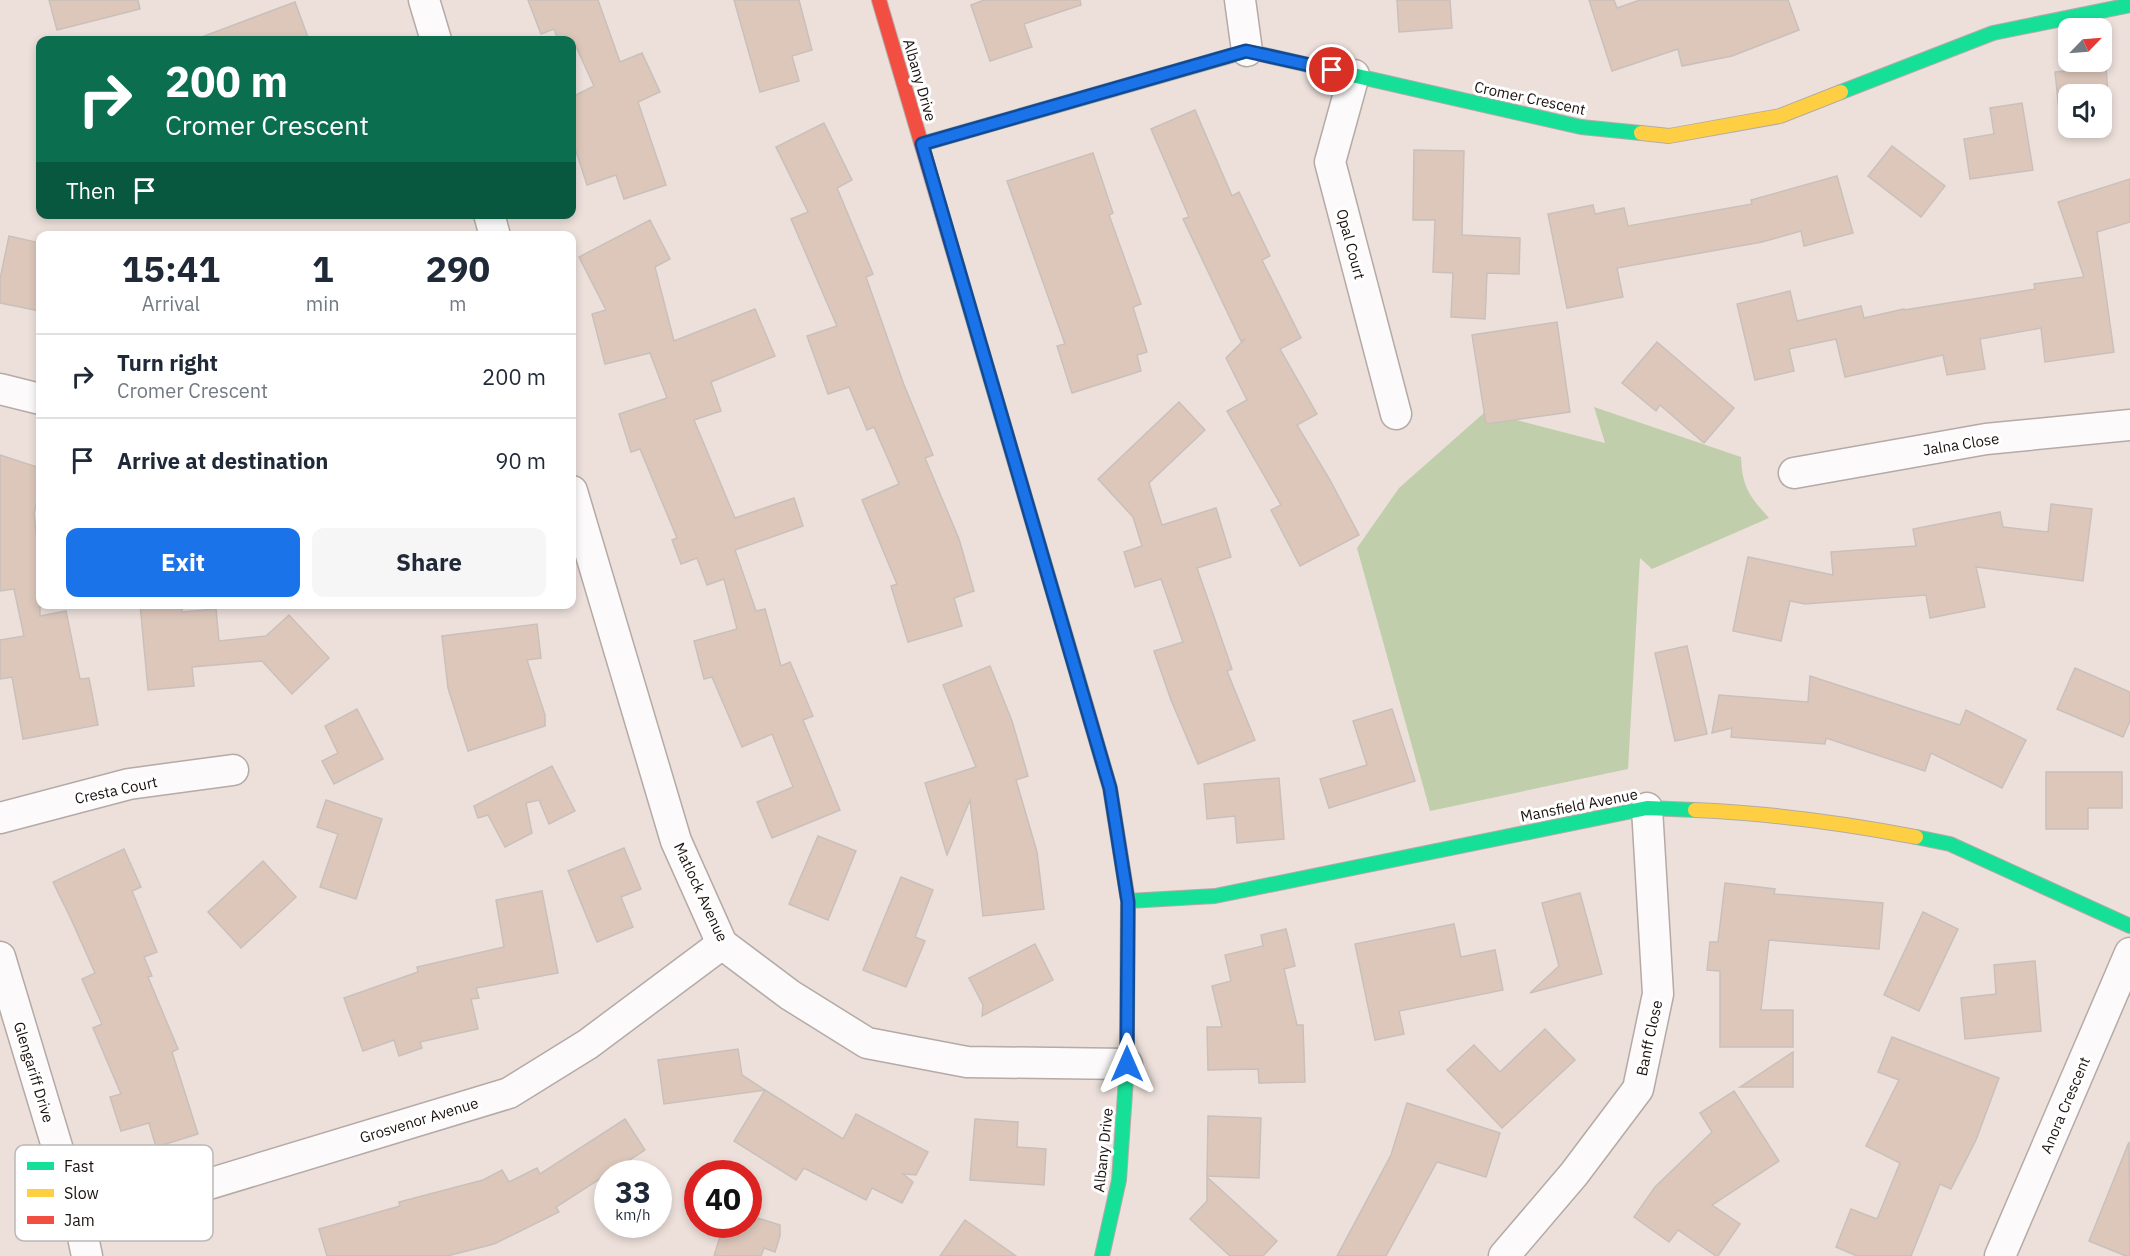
<!DOCTYPE html>
<style>
body{margin:0;font-family:"IBM Plex Sans",sans-serif;background:#f6f6f7;color:#1f2937;height:100vh;display:flex;flex-direction:column;font-size:22px;white-space:nowrap}
*{box-sizing:border-box;margin:0}
p{font-size:20px;color:#747a83}
.icon{flex:none;width:33px;height:33px;fill:none;stroke:currentColor;stroke-width:2;stroke-linecap:round;stroke-linejoin:round}
.map{position:relative;flex:1;overflow:hidden}
.side{position:absolute;left:36px;top:231px;width:540px;height:378px;display:flex;flex-direction:column;background:#fff;border-radius:12px;box-shadow:0 3px 9px #0003}
.side>*{flex:none}
.guide{position:absolute;left:36px;top:36px;width:540px;height:183px;border-radius:12px;box-shadow:0 3px 9px #0003;background:#0b6e4f;color:#fff;overflow:hidden}
.needle{width:39px;rotate:65deg}
.fabs{position:absolute;left:2058px;top:18px;display:grid;gap:12px}
.fabs a{display:grid;place-items:center;width:54px;height:54px;border-radius:12px;background:#fff;box-shadow:0 3px 9px #0003;font-size:30px}
.speed{position:absolute;left:594px;top:1160px;display:flex;gap:12px;font-size:30px;font-weight:700;text-align:center}
.speed>*{display:grid;place-content:center;width:78px;height:78px;border-radius:50%;background:#fff;box-shadow:0 3px 9px #0003;line-height:1}
.speed small{font-size:15px;font-weight:400}
.speed .limit{border:9px solid #d22;background:#fff;color:#111}
.pin{position:absolute;display:grid;place-items:center;width:51px;height:51px;color:#fff;margin:-26px;border:3px solid #fff;border-radius:50%;box-shadow:0 2px 6px #0007}
.me{position:absolute;width:66px;margin:-33px;rotate:0deg;stroke-linejoin:round;filter:drop-shadow(0 0 4px #0008)}
.turn{display:flex;align-items:center;gap:21px;height:126px;padding:0 30px;font-size:27px}
.turn .icon{width:78px;height:78px;stroke-width:2.5}
.turn b{display:block;font-size:42px;line-height:51px}
.then{display:flex;align-items:center;height:57px;padding:0 30px;background:#0003;gap:12px;font-size:22px}
.eta{display:flex;justify-content:space-evenly;align-items:center;height:102px;text-align:center}
.eta b{font-size:36px;font-weight:700;line-height:42px}
.primary-button{display:flex;gap:12px;margin-top:auto;padding:12px 30px}
.primary-button a{flex:1;height:69px;border-radius:12px;background:#1a73e8;color:#fff;font-size:24px;font-weight:700;line-height:69px;text-align:center}
.primary-button a+a{background:#f6f6f7;color:#1f2937}
ul{padding:0;list-style:none}
li{display:flex;align-items:center;gap:18px;height:84px;padding:0 30px;border-top:2px solid #e0e1e3}
li div{flex:1}
li b{display:block;font-size:22px}
li em{font-style:normal}
.map>svg:first-child{display:block}
.green{fill:#c0ceac}
.building{fill:#ddc7bb;stroke:#c9c0bb;stroke-width:1.5}
.lines{fill:none;stroke-linecap:round;stroke-linejoin:round}
.street-casing{stroke:#b4aaa6;stroke-width:33}
.fast-casing{stroke:#b4aaa6;stroke-width:16}
.slow-casing{stroke:#b4aaa6;stroke-width:16}
.jam-casing{stroke:#b4aaa6;stroke-width:16}
.street{stroke:#fcfafa;stroke-width:30}
.fast{stroke:#16e098;stroke-width:14}
.slow{stroke:#ffcf43;stroke-width:14}
.jam{stroke:#f24e42;stroke-width:14}
.route-casing{stroke:#114b97;stroke-width:15}
.route{stroke:#1a73e8;stroke-width:10}
.labels{text-anchor:middle;dominant-baseline:central;stroke-width:6;stroke-linejoin:round;paint-order:stroke}
.street-label{font-size:15px;fill:#1b120f;stroke:#fff}
.key{fill:#fff;stroke:#bbb8b7;stroke-width:1.5}
.key-label{font-size:16px;fill:#1b120f}
</style>
<div class="map">
<svg width="2130" height="1256" viewBox="0 0 2130 1256">
<rect width="100%" height="100%" fill="#ede0db"/>
<path class="green" d="M 1594,407 L 1741,457 C 1742,487 1750,497 1769,518 L 1652,569 L 1640,558 L 1628,769 L 1430,811 L 1357,548 L 1399,488 L 1485,412 L 1605,443 Z"/>
<g class="building">
<path d="M 49,0 L 138,0 L 140,9 L 57,30 Z"/>
<path d="M 528,0 L 598,0 L 620,62 L 642,53 L 660,92 L 638,102 L 666,185 L 624,199 L 616,175 L 587,185 L 572,139 L 572,97 L 594,86 L 573,40 L 558,40 L 554,29 L 541,34 Z"/>
<path d="M 734,0 L 799,0 L 812,50 L 792,56 L 799,81 L 760,92 Z"/>
<path d="M 984,0 L 1080,0 L 1081,5 L 1024,24 L 1032,47 L 990,61 L 971,5 Z"/>
<path d="M 1397,0 L 1450,0 L 1452,28 L 1399,32 Z"/>
<path d="M 1589,0 L 1614,0 L 1617,8 L 1640,0 L 1788,0 L 1799,30 L 1732,56 L 1682,66 L 1678,49 L 1612,71 Z"/>
<path d="M 295,2 L 309,40 L 199,40 L 199,38 Z"/>
<path d="M 2106,68 L 2109,106 L 2102,107 L 2102,94 L 2068,94 L 2068,110 L 2059,110 L 2055,72 Z"/>
<path d="M 2022,103 L 2033,170 L 1970,179 L 1964,139 L 1994,134 L 1990,108 Z"/>
<path d="M 1195,110 L 1232,196 L 1239,192 L 1270,256 L 1262,260 L 1301,338 L 1280,349 L 1317,414 L 1297,425 L 1330,480 L 1359,535 L 1300,566 L 1271,510 L 1281,505 L 1227,411 L 1247,400 L 1226,358 L 1245,339 L 1241,341 L 1183,219 L 1189,217 L 1151,129 Z"/>
<path d="M 824,123 L 852,180 L 837,188 L 873,274 L 866,277 L 904,385 L 933,455 L 925,458 L 959,539 L 974,591 L 954,598 L 962,626 L 908,642 L 891,586 L 897,584 L 862,500 L 899,484 L 874,427 L 867,430 L 849,387 L 828,394 L 807,336 L 837,326 L 791,219 L 808,212 L 776,147 Z"/>
<path d="M 1892,146 L 1945,186 L 1921,217 L 1868,176 Z"/>
<path d="M 1414,150 L 1464,151 L 1462,235 L 1520,238 L 1519,274 L 1487,273 L 1485,319 L 1451,317 L 1453,273 L 1433,272 L 1435,220 L 1413,220 Z"/>
<path d="M 1093,153 L 1113,213 L 1109,215 L 1141,304 L 1133,307 L 1147,352 L 1137,355 L 1141,371 L 1072,393 L 1057,346 L 1065,344 L 1007,181 Z"/>
<path d="M 1837,176 L 1853,233 L 1804,246 L 1801,231 L 1762,242 L 1617,268 L 1623,297 L 1567,308 L 1548,214 L 1593,205 L 1595,214 L 1624,208 L 1628,226 L 1752,204 L 1751,200 Z"/>
<path d="M 2130,179 L 2130,222 L 2097,232 L 2114,352 L 2045,362 L 2041,328 L 1980,339 L 1985,369 L 1947,375 L 1943,355 L 1845,377 L 1836,339 L 1789,349 L 1794,371 L 1755,380 L 1737,304 L 1790,291 L 1797,321 L 1861,306 L 1864,318 L 1904,309 L 1904,310 L 2035,289 L 2034,284 L 2084,277 L 2058,202 Z"/>
<path d="M 650,220 L 670,259 L 655,267 L 674,341 L 755,309 L 775,356 L 711,382 L 721,411 L 694,420 L 735,518 L 794,498 L 803,526 L 735,550 L 756,611 L 765,609 L 781,666 L 790,662 L 813,716 L 803,720 L 840,810 L 772,838 L 757,802 L 793,787 L 772,734 L 742,747 L 712,677 L 704,679 L 694,641 L 737,629 L 724,579 L 707,585 L 697,558 L 681,564 L 672,540 L 677,538 L 640,449 L 631,452 L 619,414 L 667,398 L 650,353 L 605,364 L 592,314 L 606,310 L 579,257 Z"/>
<path d="M 9,236 L 40,243 L 40,311 L 0,303 L 0,279 Z"/>
<path d="M 1557,322 L 1570,412 L 1486,424 L 1472,335 Z"/>
<path d="M 1657,342 L 1734,408 L 1704,443 L 1660,405 L 1656,411 L 1622,383 Z"/>
<path d="M 1179,402 L 1205,430 L 1149,483 L 1162,525 L 1216,508 L 1231,557 L 1197,568 L 1232,669 L 1227,671 L 1255,740 L 1198,764 L 1171,700 L 1154,651 L 1183,642 L 1161,579 L 1135,587 L 1124,552 L 1142,546 L 1133,517 L 1098,479 Z"/>
<path d="M 0,455 L 40,468 L 40,492 L 34,513 L 40,569 L 40,616 L 66,611 L 80,679 L 89,678 L 98,725 L 23,739 L 12,677 L 0,679 L 0,640 L 24,636 L 14,589 L 0,591 Z"/>
<path d="M 2051,504 L 2092,509 L 2083,581 L 1976,567 L 1985,607 L 1930,618 L 1926,595 L 1805,604 L 1790,601 L 1781,641 L 1733,631 L 1748,557 L 1833,575 L 1831,552 L 1916,546 L 1913,529 L 2000,512 L 2003,527 L 2048,532 Z"/>
<path d="M 140,604 L 182,604 L 182,612 L 216,609 L 219,641 L 266,636 L 289,615 L 329,658 L 292,694 L 262,661 L 192,667 L 194,686 L 148,690 Z"/>
<path d="M 537,624 L 541,658 L 527,660 L 545,715 L 545,726 L 468,751 L 448,688 L 442,636 Z"/>
<path d="M 1687,646 L 1707,734 L 1675,741 L 1655,653 Z"/>
<path d="M 990,666 L 1012,721 L 1028,776 L 1016,780 L 1037,852 L 1044,909 L 983,916 L 970,800 L 947,855 L 925,783 L 976,767 L 943,685 Z"/>
<path d="M 2075,668 L 2130,692 L 2130,721 L 2123,737 L 2057,709 Z"/>
<path d="M 1810,676 L 1960,725 L 1966,710 L 2026,740 L 2002,788 L 1931,753 L 1925,771 L 1826,738 L 1825,744 L 1731,737 L 1732,728 L 1712,733 L 1719,695 L 1808,702 Z"/>
<path d="M 357,709 L 383,759 L 334,784 L 322,761 L 338,753 L 325,726 Z"/>
<path d="M 1392,709 L 1415,781 L 1329,808 L 1320,779 L 1367,765 L 1353,721 Z"/>
<path d="M 552,766 L 575,811 L 549,824 L 539,800 L 526,803 L 532,833 L 505,847 L 488,815 L 478,818 L 474,806 Z"/>
<path d="M 2046,772 L 2122,772 L 2122,808 L 2088,808 L 2088,829 L 2046,829 Z"/>
<path d="M 1279,778 L 1284,839 L 1237,843 L 1235,816 L 1207,819 L 1204,784 Z"/>
<path d="M 326,800 L 382,819 L 356,899 L 320,887 L 338,834 L 317,827 Z"/>
<path d="M 818,836 L 856,851 L 828,920 L 789,904 Z"/>
<path d="M 624,848 L 641,889 L 621,897 L 633,927 L 597,942 L 568,871 Z"/>
<path d="M 124,849 L 141,887 L 132,891 L 157,952 L 144,957 L 152,976 L 148,977 L 178,1049 L 172,1052 L 198,1134 L 156,1147 L 149,1123 L 121,1131 L 110,1097 L 121,1094 L 93,1028 L 102,1024 L 82,979 L 95,973 L 71,919 L 53,882 Z"/>
<path d="M 263,861 L 296,897 L 241,948 L 208,912 Z"/>
<path d="M 901,877 L 933,890 L 915,937 L 925,941 L 906,987 L 863,970 Z"/>
<path d="M 1725,883 L 1775,889 L 1774,894 L 1883,903 L 1879,949 L 1769,940 L 1761,1010 L 1793,1010 L 1793,1047 L 1720,1047 L 1720,971 L 1707,970 L 1710,942 L 1718,942 Z"/>
<path d="M 542,891 L 558,973 L 476,988 L 479,998 L 471,999 L 478,1029 L 420,1042 L 422,1048 L 399,1056 L 394,1040 L 363,1051 L 344,998 L 418,972 L 417,967 L 504,947 L 496,900 Z"/>
<path d="M 1580,893 L 1602,974 L 1530,993 L 1559,966 L 1542,903 Z"/>
<path d="M 1923,912 L 1958,929 L 1919,1011 L 1884,995 Z"/>
<path d="M 1454,924 L 1461,957 L 1495,950 L 1503,990 L 1399,1011 L 1404,1034 L 1375,1040 L 1355,944 Z"/>
<path d="M 1286,929 L 1295,966 L 1284,969 L 1297,1025 L 1303,1025 L 1305,1082 L 1259,1083 L 1258,1069 L 1208,1070 L 1207,1027 L 1222,1027 L 1212,986 L 1231,981 L 1225,955 L 1263,946 L 1261,935 Z"/>
<path d="M 1035,944 L 1053,980 L 982,1016 L 983,1005 L 969,978 Z"/>
<path d="M 2035,961 L 2041,1031 L 1965,1039 L 1961,998 L 1996,994 L 1994,965 Z"/>
<path d="M 1545,1029 L 1575,1060 L 1502,1128 L 1447,1070 L 1474,1045 L 1500,1072 Z"/>
<path d="M 1892,1037 L 1999,1078 L 1976,1140 L 1951,1189 L 1940,1184 L 1911,1256 L 1857,1256 L 1836,1247 L 1851,1209 L 1877,1219 L 1900,1163 L 1866,1146 L 1899,1080 L 1878,1072 Z"/>
<path d="M 738,1049 L 742,1075 L 765,1090 L 664,1104 L 658,1060 Z"/>
<path d="M 1793,1052 L 1793,1087 L 1740,1087 Z"/>
<path d="M 765,1090 L 843,1139 L 856,1114 L 928,1152 L 916,1175 L 903,1174 L 913,1182 L 902,1203 L 872,1188 L 866,1200 L 804,1168 L 796,1180 L 734,1141 Z"/>
<path d="M 1734,1091 L 1779,1161 L 1712,1205 L 1740,1224 L 1718,1256 L 1716,1256 L 1678,1230 L 1669,1242 L 1634,1217 L 1655,1187 L 1712,1132 L 1700,1113 Z"/>
<path d="M 1407,1103 L 1500,1133 L 1486,1177 L 1437,1162 L 1386,1256 L 1337,1256 L 1391,1155 Z"/>
<path d="M 1208,1116 L 1261,1118 L 1259,1178 L 1207,1176 Z"/>
<path d="M 625,1119 L 645,1150 L 556,1207 L 559,1212 L 494,1244 L 447,1256 L 327,1256 L 319,1229 L 400,1206 L 399,1202 L 483,1180 L 502,1170 L 509,1182 L 537,1168 L 540,1174 Z"/>
<path d="M 975,1119 L 1018,1122 L 1017,1147 L 1046,1149 L 1044,1185 L 970,1180 Z"/>
<path d="M 2129,1142 L 2130,1256 L 2126,1256 L 2089,1241 Z"/>
<path d="M 1207,1177 L 1277,1241 L 1263,1256 L 1230,1256 L 1190,1219 L 1207,1201 Z"/>
<path d="M 748,1215 L 780,1225 L 780,1236 L 775,1252 L 764,1248 L 761,1256 L 714,1256 L 724,1224 L 748,1224 Z"/>
<path d="M 965,1220 L 1016,1256 L 940,1256 Z"/>
</g>
<g class="lines">
<defs>
<g id="street">
<path d="M 424,0 L 436,40"/>
<path d="M 1240,0 L 1247,51"/>
<path d="M 1354,75 L 1330,162 L 1396,414"/>
<path d="M 489,214 L 495,236"/>
<path d="M 0,389 L 40,399"/>
<path d="M 1794,473 L 1986,439 L 2130,425"/>
<path d="M 572,491 L 676,841 L 722,944 L 790,995 L 867,1043 L 967,1062 L 1127,1064"/>
<path d="M 0,818 L 129,784 L 233,770"/>
<path d="M 0,957 L 80,1223 L 87,1256"/>
<path d="M 80,1223 L 509,1093 L 588,1044 L 722,944"/>
<path d="M 1504,1256 L 1574,1174 L 1638,1089 L 1658,994 L 1647,808"/>
<path d="M 2000,1256 L 2130,953"/>
</g>
<g id="fast">
<path d="M 1841,92 L 1993,33 L 2130,5"/>
<path d="M 922,144 L 1247,51 L 1581,127 L 1641,133"/>
<path d="M 958,268 L 1078,678"/>
<path d="M 1916,837 L 1950,844 L 2130,926"/>
<path d="M 1128,901 L 1215,896 L 1647,808 L 1695,810"/>
<path d="M 1102,1256 L 1119,1180 L 1127,1064 L 1127,1031"/>
</g>
<g id="slow">
<path d="M 1641,133 L 1669,136 L 1780,116 L 1841,92"/>
<path d="M 1078,678 L 1110,788 L 1128,901 L 1127,1031"/>
<path d="M 1695,810 C 1768,813 1843,823 1916,837"/>
</g>
<path id="jam" d="M 879,0 L 958,268"/>
</defs>
<use href="#street" class="street-casing"/>
<use href="#fast" class="fast-casing"/>
<use href="#slow" class="slow-casing"/>
<use href="#jam" class="jam-casing"/>
<use href="#street" class="street"/>
<use href="#fast" class="fast"/>
<use href="#slow" class="slow"/>
<use href="#jam" class="jam"/>
</g>
<g class="lines">
<defs>
<path id="route" d="M 1127,1064 L 1128,902 L 1110,788 L 922,144 L 1246,51 L 1332,70"/>
</defs>
<use href="#route" class="route-casing"/>
<use href="#route" class="route"/>
</g>
<g class="labels">
<g class="street-label">
<text transform="translate(920 80) rotate(74)">Albany Drive</text>
<text transform="translate(1530 98) rotate(12)">Cromer Crescent</text>
<text transform="translate(1351 244) rotate(75)">Opal Court</text>
<text transform="translate(1961 444) rotate(-9)">Jalna Close</text>
<text transform="translate(116 790) rotate(-12)">Cresta Court</text>
<text transform="translate(1579 805) rotate(-11)">Mansfield Avenue</text>
<text transform="translate(701 892) rotate(65)">Matlock Avenue</text>
<text transform="translate(1649 1038) rotate(-78)">Banff Close</text>
<text transform="translate(34 1072) rotate(73)">Glengariff Drive</text>
<text transform="translate(2065 1105) rotate(-67)">Anora Crescent</text>
<text transform="translate(419 1120) rotate(-17)">Grosvenor Avenue</text>
<text transform="translate(1103 1150) rotate(-84)">Albany Drive</text>
</g>
</g>
<rect x="15" y="1145" width="198" height="96" rx="9" class="key"/>
<rect x="27" y="1162" width="27" height="8" fill="#16e098"/>
<rect x="27" y="1189" width="27" height="8" fill="#ffcf43"/>
<rect x="27" y="1216" width="27" height="8" fill="#f24e42"/>
<g class="key-label">
<text x="64" y="1172">Fast</text>
<text x="64" y="1199">Slow</text>
<text x="64" y="1226">Jam</text>
</g>
</svg>
<div class="fabs">
<a><svg class="needle" viewBox="-14 -14 28 28"><path d="M0-13l5 13h-10z" fill="#e53935"/><path d="M0 13l5-13h-10z" fill="#747a83"/></svg></a>
<a><svg class="icon" aria-label="sound" viewBox="0 0 24 24"><path d="M4 9h4l5-4v14l-5-4H4zM17 9q2 3 0 6"/></svg></a>
</div>
<div class="speed"><div>33<small>km/h</small></div><div class="limit">40</div></div>
<div class="pin" style="left:1332px;top:70px;background:#d93025"><svg class="icon" aria-label="arrive" viewBox="0 0 24 24"><path d="M6 21V4h12l-3 4 3 4H6"/></svg></div>
<svg class="me" style="left:1127px;top:1064px" viewBox="-20 -20 40 40"><path d="M0-17L14 15 0 8-14 15z" fill="#1a73e8" stroke="#fff" stroke-width="4"/></svg>
<div class="guide">
<div class="turn"><svg class="icon" aria-label="right" viewBox="0 0 24 24"><path d="M7 20v-9h11M14 6l5 5-5 5"/></svg><div><b>200 m</b>Cromer Crescent</div></div>
<div class="then">Then<svg class="icon" aria-label="arrive" viewBox="0 0 24 24"><path d="M6 21V4h12l-3 4 3 4H6"/></svg></div>
</div>
<section class="side">
<div class="eta">
<div><b>15:41</b><p>Arrival</p></div>
<div><b>1</b><p>min</p></div>
<div><b>290</b><p>m</p></div>
</div>
<ul>
<li><svg class="icon" aria-label="right" viewBox="0 0 24 24"><path d="M7 20v-9h11M14 6l5 5-5 5"/></svg><div><b>Turn right</b><p>Cromer Crescent</p></div><em>200 m</em></li>
<li><svg class="icon" aria-label="arrive" viewBox="0 0 24 24"><path d="M6 21V4h12l-3 4 3 4H6"/></svg><div><b>Arrive at destination</b></div><em>90 m</em></li>
</ul>
<div class="primary-button"><a>Exit</a><a>Share</a></div>
</section>
</div>
